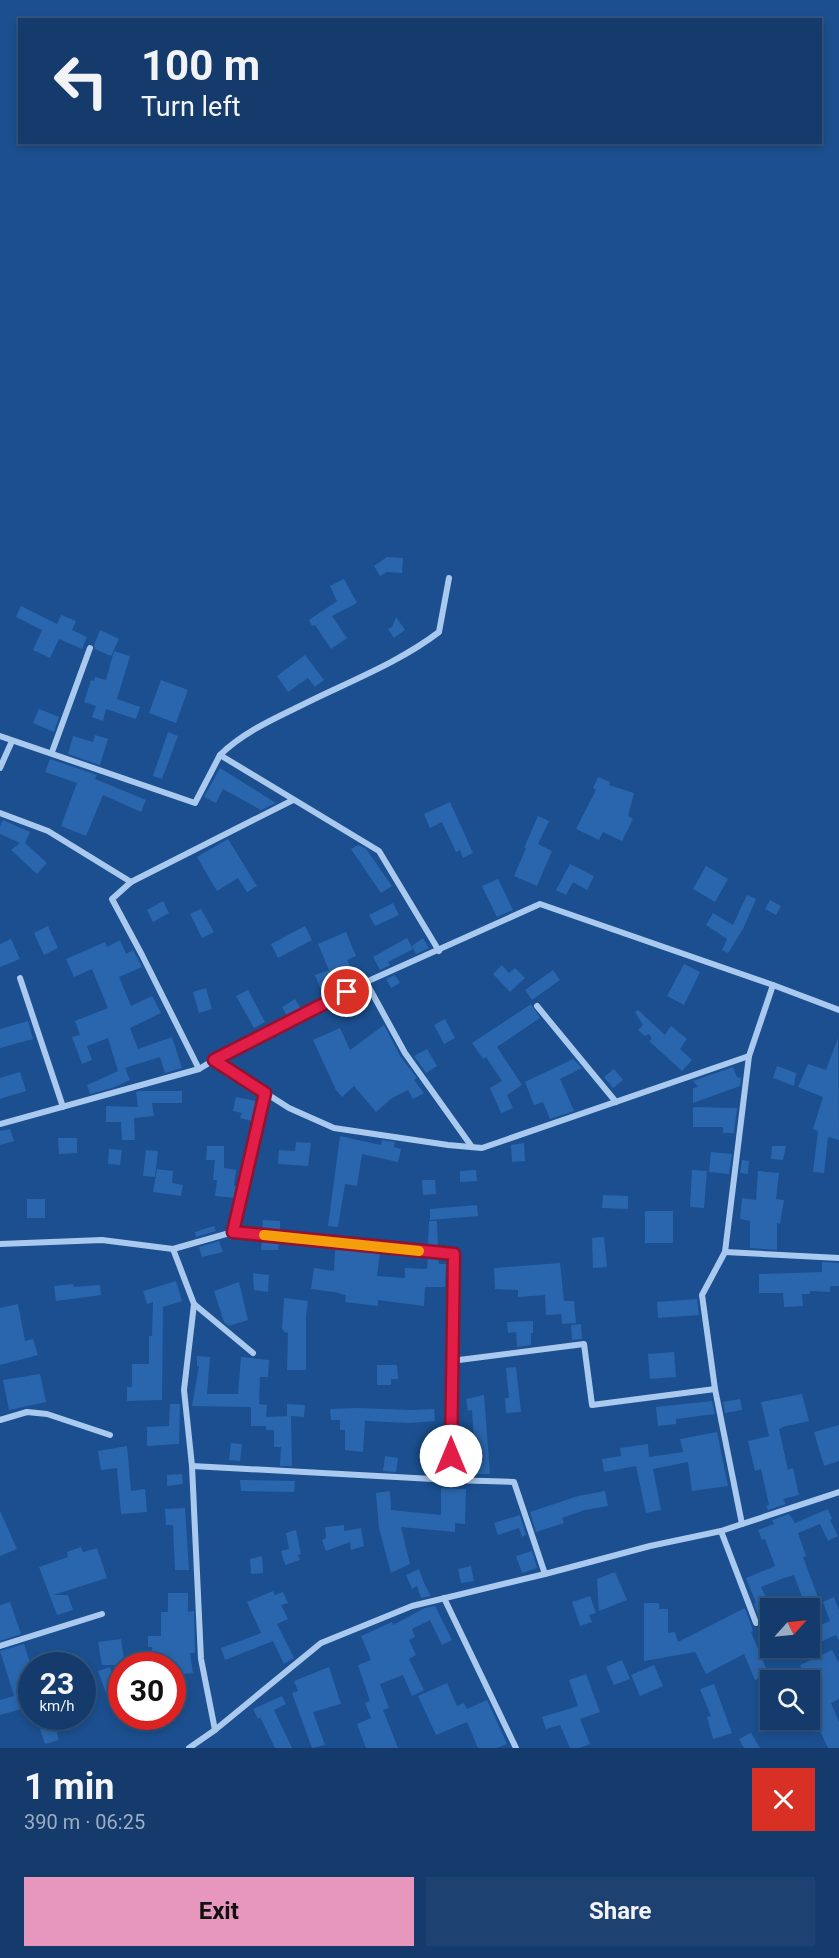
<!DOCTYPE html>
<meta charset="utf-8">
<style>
body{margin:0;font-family:Roboto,sans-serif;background:#1d4271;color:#f1f3f6;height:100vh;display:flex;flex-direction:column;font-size:22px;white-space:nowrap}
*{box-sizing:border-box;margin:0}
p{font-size:20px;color:#9dadc1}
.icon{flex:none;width:33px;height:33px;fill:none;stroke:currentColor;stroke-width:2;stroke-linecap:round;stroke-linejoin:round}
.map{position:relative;height:1748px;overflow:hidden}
.drawer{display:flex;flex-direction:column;background:#143b6b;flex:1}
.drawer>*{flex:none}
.hud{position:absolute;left:18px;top:18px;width:804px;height:126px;border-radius:0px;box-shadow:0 3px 9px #0003,0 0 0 2px #33557e;background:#143b6b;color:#f1f3f6;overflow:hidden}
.needle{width:39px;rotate:63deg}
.buttons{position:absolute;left:760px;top:1598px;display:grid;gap:12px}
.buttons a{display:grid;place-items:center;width:60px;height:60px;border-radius:0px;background:#143b6b;box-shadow:0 3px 9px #0003,0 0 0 2px #33557e;font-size:30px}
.speed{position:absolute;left:18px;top:1652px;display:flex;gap:12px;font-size:30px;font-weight:700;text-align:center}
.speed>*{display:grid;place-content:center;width:78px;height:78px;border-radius:50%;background:#143b6b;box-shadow:0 3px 9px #0003,0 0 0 2px #33557e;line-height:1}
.speed small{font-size:15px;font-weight:400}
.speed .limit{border:9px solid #d22;background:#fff;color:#111}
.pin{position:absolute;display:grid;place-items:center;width:51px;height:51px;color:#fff;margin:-26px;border:3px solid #fff;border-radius:50%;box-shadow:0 2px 6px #0007}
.me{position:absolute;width:66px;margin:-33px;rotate:0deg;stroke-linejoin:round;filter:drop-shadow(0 0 4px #0008)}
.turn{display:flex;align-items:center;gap:21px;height:126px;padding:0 24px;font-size:27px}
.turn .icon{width:78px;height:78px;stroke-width:2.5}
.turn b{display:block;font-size:42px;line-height:51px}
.round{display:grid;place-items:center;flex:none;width:63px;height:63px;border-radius:0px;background:#1d4271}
.summary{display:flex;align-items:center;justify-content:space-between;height:102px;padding:0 24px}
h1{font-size:36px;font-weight:700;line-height:45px}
.primary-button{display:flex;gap:12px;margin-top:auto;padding:12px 24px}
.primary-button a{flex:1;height:69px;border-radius:0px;background:#e797bd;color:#111;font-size:24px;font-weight:700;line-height:69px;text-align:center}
.primary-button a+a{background:#1d4271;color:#f1f3f6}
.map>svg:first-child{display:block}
.building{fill:#2a66ad}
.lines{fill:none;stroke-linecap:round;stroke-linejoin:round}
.minor{stroke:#a9c9ee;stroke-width:6}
.route-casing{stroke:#92132f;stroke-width:15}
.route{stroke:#e11d48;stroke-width:10}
.slow{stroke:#f59e0b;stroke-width:10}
</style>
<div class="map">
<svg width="839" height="1748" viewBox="0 0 839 1748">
<rect width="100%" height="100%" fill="#1b4f8f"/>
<g class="building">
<path d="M 387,557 L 403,558 L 402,573 L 387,572 L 380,576 L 374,566 Z"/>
<path d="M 344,579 L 357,603 L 332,616 L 347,638 L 331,649 L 315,625 L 312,626 L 309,620 L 337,601 L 330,586 Z"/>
<path d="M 21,606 L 57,624 L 61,615 L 76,621 L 72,630 L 87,637 L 82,649 L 59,639 L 50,658 L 33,650 L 42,630 L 16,617 Z"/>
<path d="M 396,617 L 405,630 L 394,638 L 388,629 L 392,627 Z"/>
<path d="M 100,630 L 119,639 L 111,656 L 95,649 L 94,645 Z"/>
<path d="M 114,651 L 130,656 L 117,699 L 140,707 L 136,719 L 106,709 L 103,721 L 92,717 L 96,706 L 84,702 L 91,680 L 94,681 L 95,677 L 106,680 Z"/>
<path d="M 305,655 L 324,680 L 315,687 L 308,678 L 288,692 L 277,676 Z"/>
<path d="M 161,680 L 188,690 L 176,723 L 149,713 Z"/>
<path d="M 39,709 L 59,717 L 54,732 L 33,723 Z"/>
<path d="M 168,732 L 178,736 L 162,779 L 153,776 Z"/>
<path d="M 95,735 L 108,739 L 100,765 L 68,754 L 73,736 L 93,742 Z"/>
<path d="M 50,759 L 97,775 L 95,779 L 146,800 L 141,812 L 103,795 L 86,836 L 61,826 L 77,783 L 45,772 Z"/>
<path d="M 220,768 L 276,803 L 261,810 L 223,789 L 216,803 L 204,797 Z"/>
<path d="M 598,777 L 610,782 L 609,785 L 634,793 L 628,816 L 633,819 L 622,841 L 603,832 L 599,840 L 576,829 L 596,790 L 593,788 Z"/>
<path d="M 450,802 L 473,853 L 463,858 L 460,850 L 456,852 L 442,822 L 430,828 L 424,814 Z"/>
<path d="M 538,816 L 549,821 L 538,844 L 552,851 L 537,886 L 514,876 L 526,848 L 524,848 Z"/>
<path d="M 3,820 L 30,832 L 25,843 L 47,863 L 37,874 L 11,850 L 20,843 L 0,834 L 0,826 Z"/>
<path d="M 228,839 L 257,886 L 247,892 L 238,878 L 217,891 L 197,857 Z"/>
<path d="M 358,845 L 366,849 L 392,886 L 381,893 L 351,849 Z"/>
<path d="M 570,864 L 594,876 L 587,890 L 573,882 L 566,895 L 556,890 Z"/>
<path d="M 706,866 L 728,879 L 715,902 L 693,889 Z"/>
<path d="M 498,879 L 513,910 L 497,917 L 482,886 Z"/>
<path d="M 747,895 L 756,899 L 743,929 L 728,953 L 722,950 L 727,939 L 706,925 L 713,913 L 733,925 Z"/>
<path d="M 770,900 L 781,906 L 776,915 L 765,909 Z"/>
<path d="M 163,901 L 169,913 L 153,922 L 147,910 Z"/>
<path d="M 393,903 L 399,915 L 375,926 L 369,915 Z"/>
<path d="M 201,909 L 214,932 L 202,938 L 190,914 Z"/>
<path d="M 48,926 L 58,948 L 44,955 L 34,933 Z"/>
<path d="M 305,926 L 312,940 L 278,958 L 271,944 Z"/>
<path d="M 346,932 L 356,956 L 347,960 L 358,980 L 324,997 L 315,975 L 329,970 L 318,944 Z"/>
<path d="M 407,938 L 413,949 L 388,962 L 390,965 L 380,970 L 373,957 Z"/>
<path d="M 423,938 L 429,948 L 416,954 L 412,946 Z"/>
<path d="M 11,939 L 20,959 L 0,967 L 0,944 Z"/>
<path d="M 120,940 L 126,954 L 133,950 L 142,967 L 119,977 L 131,1006 L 152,996 L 161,1013 L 130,1028 L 138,1049 L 172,1037 L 182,1068 L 165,1073 L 160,1057 L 125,1068 L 130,1080 L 112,1088 L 90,1094 L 87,1085 L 125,1068 L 118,1071 L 108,1038 L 87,1046 L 92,1060 L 82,1064 L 72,1037 L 80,1035 L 75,1021 L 108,1008 L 92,969 L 74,977 L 66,959 L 105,942 L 107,947 Z"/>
<path d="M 684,964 L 700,972 L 684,1005 L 667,996 Z"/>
<path d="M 502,965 L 509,973 L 515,968 L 525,978 L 510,992 L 493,974 Z"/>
<path d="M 553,970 L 560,980 L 532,1000 L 525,990 Z"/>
<path d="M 395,975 L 400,983 L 391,988 L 386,979 Z"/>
<path d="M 206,988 L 212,1009 L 199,1013 L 193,992 Z"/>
<path d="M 248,990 L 265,1022 L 254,1028 L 236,996 Z"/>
<path d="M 295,999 L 301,1009 L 287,1016 L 282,1007 Z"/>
<path d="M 531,1004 L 540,1018 L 497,1047 L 522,1085 L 507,1095 L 513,1108 L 501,1113 L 490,1088 L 502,1081 L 486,1057 L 483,1059 L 472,1043 Z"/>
<path d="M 638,1010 L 665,1035 L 671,1026 L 687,1039 L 680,1049 L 692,1060 L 682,1071 L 649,1041 L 652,1039 L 649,1034 L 645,1036 L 638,1030 L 643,1025 L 635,1012 Z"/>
<path d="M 445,1019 L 455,1038 L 444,1044 L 434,1025 Z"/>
<path d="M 28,1021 L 33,1039 L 0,1048 L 0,1029 Z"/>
<path d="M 384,1025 L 400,1056 L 417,1078 L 414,1080 L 424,1093 L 413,1099 L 408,1090 L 392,1098 L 376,1112 L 354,1086 L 342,1097 L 336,1090 L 313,1040 L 340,1028 L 350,1050 Z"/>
<path d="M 838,1038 L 839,1140 L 828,1137 L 824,1173 L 813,1172 L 818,1131 L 813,1129 L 823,1097 L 798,1087 L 808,1064 L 826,1070 Z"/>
<path d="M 427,1049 L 437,1066 L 426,1073 L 414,1056 Z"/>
<path d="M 573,1059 L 582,1068 L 560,1079 L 574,1111 L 550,1119 L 543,1102 L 534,1105 L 525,1082 Z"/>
<path d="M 777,1066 L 796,1073 L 794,1086 L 773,1078 Z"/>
<path d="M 733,1067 L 737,1077 L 741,1078 L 740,1086 L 693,1103 L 693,1088 L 698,1087 L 693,1081 Z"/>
<path d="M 614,1069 L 623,1080 L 613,1088 L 604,1077 Z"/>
<path d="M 20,1072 L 26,1091 L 0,1099 L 0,1078 Z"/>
<path d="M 140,1091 L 182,1091 L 182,1103 L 152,1103 L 154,1116 L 134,1118 L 135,1140 L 122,1140 L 121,1122 L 106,1122 L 106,1106 L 138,1107 L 136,1092 Z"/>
<path d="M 236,1097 L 256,1101 L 252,1121 L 240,1118 L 242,1113 L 233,1111 Z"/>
<path d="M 693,1107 L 737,1108 L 734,1133 L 723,1133 L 723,1127 L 693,1127 Z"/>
<path d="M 10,1129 L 14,1141 L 0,1145 L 0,1131 Z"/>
<path d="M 340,1136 L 381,1145 L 382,1140 L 395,1142 L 394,1147 L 401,1149 L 398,1162 L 362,1154 L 357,1186 L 345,1184 L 338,1227 L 328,1226 Z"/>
<path d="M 58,1138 L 77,1138 L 77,1153 L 59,1154 Z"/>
<path d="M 296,1142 L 311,1143 L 308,1166 L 278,1164 L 279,1150 L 295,1151 Z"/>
<path d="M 524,1143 L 525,1161 L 512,1162 L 511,1145 Z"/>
<path d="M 207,1146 L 224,1146 L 224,1168 L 236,1170 L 234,1186 L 238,1186 L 235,1198 L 215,1196 L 217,1180 L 213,1180 L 215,1160 L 206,1160 Z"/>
<path d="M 772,1146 L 786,1146 L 783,1160 L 771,1159 Z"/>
<path d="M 109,1149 L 122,1150 L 120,1165 L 108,1164 Z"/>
<path d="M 146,1150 L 158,1151 L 155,1177 L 143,1176 Z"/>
<path d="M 711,1152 L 732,1154 L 729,1174 L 709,1172 Z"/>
<path d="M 742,1160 L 749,1161 L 748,1174 L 740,1173 Z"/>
<path d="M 157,1169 L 173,1171 L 172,1183 L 183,1185 L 181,1196 L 153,1192 Z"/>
<path d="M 476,1170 L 477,1181 L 460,1182 L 460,1171 Z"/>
<path d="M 692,1170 L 707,1171 L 704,1208 L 690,1207 Z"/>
<path d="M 758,1171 L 779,1173 L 776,1199 L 784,1200 L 780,1224 L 777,1223 L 777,1250 L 750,1248 L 750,1221 L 740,1219 L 742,1198 L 756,1200 Z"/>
<path d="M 422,1180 L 435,1180 L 436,1194 L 423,1195 Z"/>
<path d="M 603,1195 L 628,1196 L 628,1209 L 602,1208 Z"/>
<rect x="27" y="1199" width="18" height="19"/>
<path d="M 477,1205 L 478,1216 L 430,1220 L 430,1209 Z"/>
<rect x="645" y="1211" width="28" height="32"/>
<path d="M 263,1220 L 280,1221 L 280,1231 L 262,1230 Z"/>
<path d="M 429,1221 L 437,1221 L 438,1247 L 428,1246 Z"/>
<path d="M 214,1226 L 216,1231 L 196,1237 L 195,1232 Z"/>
<path d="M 604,1237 L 607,1267 L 593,1268 L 592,1238 Z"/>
<path d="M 262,1240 L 279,1242 L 278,1250 L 261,1250 Z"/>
<path d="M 219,1241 L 223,1252 L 202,1257 L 199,1247 Z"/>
<path d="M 335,1250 L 380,1252 L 377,1276 L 405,1278 L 405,1268 L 427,1269 L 428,1257 L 438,1258 L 439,1264 L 446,1264 L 445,1287 L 425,1287 L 424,1306 L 378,1300 L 378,1306 L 345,1302 L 346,1295 L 340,1294 L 340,1293 L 311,1289 L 314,1268 L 334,1271 Z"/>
<path d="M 822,1262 L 839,1263 L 839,1286 L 830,1286 L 830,1292 L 810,1291 L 810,1294 L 802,1294 L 803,1306 L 784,1307 L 783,1293 L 759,1293 L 759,1274 L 822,1272 Z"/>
<path d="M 560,1263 L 564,1301 L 574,1301 L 576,1323 L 562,1324 L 561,1314 L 546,1315 L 545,1295 L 518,1297 L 518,1290 L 495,1289 L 494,1268 Z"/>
<path d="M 253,1273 L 269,1275 L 268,1292 L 254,1290 Z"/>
<path d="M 176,1281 L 182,1301 L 163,1307 L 162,1400 L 127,1401 L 127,1387 L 132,1387 L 132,1364 L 149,1364 L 149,1336 L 152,1336 L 153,1302 L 147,1304 L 143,1291 Z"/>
<path d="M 239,1282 L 248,1320 L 229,1326 L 224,1322 L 214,1291 Z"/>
<path d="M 73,1284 L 74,1287 L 100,1285 L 101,1295 L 56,1301 L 54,1286 Z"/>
<path d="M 284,1298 L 308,1301 L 306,1316 L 306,1370 L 287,1370 L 288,1333 L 284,1332 L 284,1330 L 282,1330 Z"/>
<path d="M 697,1299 L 699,1315 L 658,1318 L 657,1302 Z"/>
<path d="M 18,1304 L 25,1341 L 33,1339 L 38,1355 L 0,1365 L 0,1308 Z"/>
<path d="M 533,1321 L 533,1333 L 531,1333 L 531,1345 L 517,1347 L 516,1332 L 508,1333 L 507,1322 Z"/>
<path d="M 581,1324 L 582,1339 L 572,1340 L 571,1325 Z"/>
<path d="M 674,1352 L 676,1377 L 650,1379 L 648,1354 Z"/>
<path d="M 197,1356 L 210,1357 L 207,1394 L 238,1394 L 241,1357 L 269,1360 L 268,1377 L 260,1377 L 259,1404 L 267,1405 L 266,1417 L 290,1416 L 287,1416 L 287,1404 L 305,1405 L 304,1417 L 291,1416 L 292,1466 L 280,1466 L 281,1447 L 274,1447 L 274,1430 L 266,1430 L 266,1426 L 251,1426 L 251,1407 L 192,1406 L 199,1366 L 197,1366 Z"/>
<path d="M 377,1365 L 397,1365 L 398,1379 L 391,1379 L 391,1385 L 377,1385 Z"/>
<path d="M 516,1367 L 521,1412 L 506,1413 L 505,1398 L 509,1398 L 506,1368 Z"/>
<path d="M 40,1374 L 46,1402 L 9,1410 L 3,1380 Z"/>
<path d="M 802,1394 L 809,1421 L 782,1427 L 782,1428 L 779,1429 L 788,1470 L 793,1468 L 799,1495 L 783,1499 L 786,1504 L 768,1510 L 766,1506 L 769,1505 L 761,1469 L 755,1471 L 748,1441 L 769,1436 L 761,1402 Z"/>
<path d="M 484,1395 L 490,1474 L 476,1474 L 472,1410 L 468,1411 L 466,1399 Z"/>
<path d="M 740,1399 L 742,1410 L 725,1413 L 723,1402 Z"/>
<path d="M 712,1401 L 715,1414 L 676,1419 L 676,1424 L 658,1426 L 656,1407 Z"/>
<path d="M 170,1404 L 180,1404 L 179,1444 L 147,1446 L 147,1427 L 169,1426 Z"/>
<path d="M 359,1408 L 412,1410 L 434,1409 L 435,1421 L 410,1423 L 365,1421 L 363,1452 L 345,1450 L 345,1430 L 340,1430 L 340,1420 L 331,1420 L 330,1409 Z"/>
<path d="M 839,1425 L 839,1461 L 824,1466 L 814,1432 Z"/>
<path d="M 717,1432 L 728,1486 L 692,1491 L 688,1462 L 653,1469 L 661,1510 L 646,1513 L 636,1466 L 604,1472 L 602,1459 L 621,1456 L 620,1448 L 648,1444 L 649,1457 L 683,1452 L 680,1439 Z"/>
<path d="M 231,1443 L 242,1444 L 240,1461 L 229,1460 Z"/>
<path d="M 127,1446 L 131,1491 L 145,1489 L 147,1512 L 121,1514 L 117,1468 L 101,1470 L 98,1451 Z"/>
<path d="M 445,1449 L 446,1466 L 430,1467 L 430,1450 Z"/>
<path d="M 385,1456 L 398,1458 L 396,1472 L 383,1471 Z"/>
<path d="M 182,1474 L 183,1484 L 167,1486 L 167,1475 Z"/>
<path d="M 240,1480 L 295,1481 L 294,1492 L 241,1491 Z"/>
<path d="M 441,1488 L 466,1489 L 465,1524 L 455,1523 L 455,1532 L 401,1527 L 410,1564 L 391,1573 L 379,1528 L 376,1493 L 390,1491 L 391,1510 L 441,1515 Z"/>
<path d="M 605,1491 L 608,1506 L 585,1510 L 562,1518 L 564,1523 L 536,1532 L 530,1512 L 578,1496 Z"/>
<path d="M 185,1508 L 189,1570 L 175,1570 L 173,1525 L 166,1525 L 165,1509 Z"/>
<path d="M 828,1509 L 832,1519 L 830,1520 L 838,1536 L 828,1541 L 820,1524 L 798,1533 L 806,1556 L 803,1557 L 819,1600 L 805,1605 L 794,1575 L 784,1578 L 761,1587 L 771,1607 L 771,1616 L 761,1621 L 754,1604 L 756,1603 L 746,1578 L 775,1566 L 765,1539 L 762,1540 L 758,1530 L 774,1524 L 772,1520 L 789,1514 L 795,1523 Z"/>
<path d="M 0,1511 L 17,1549 L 0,1556 Z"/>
<path d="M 520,1515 L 526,1535 L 522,1537 L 519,1528 L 498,1535 L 494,1523 Z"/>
<path d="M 344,1525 L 344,1531 L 361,1528 L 364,1546 L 351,1550 L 350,1542 L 326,1551 L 322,1540 L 326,1538 L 325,1527 Z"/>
<path d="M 296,1530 L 301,1554 L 298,1555 L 300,1560 L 285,1565 L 281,1551 L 289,1549 L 286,1533 Z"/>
<path d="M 81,1547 L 83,1552 L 97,1548 L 107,1578 L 53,1595 L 68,1595 L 73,1610 L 57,1615 L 39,1567 L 68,1557 L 67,1552 Z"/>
<path d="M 532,1551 L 537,1568 L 522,1573 L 516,1556 Z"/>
<path d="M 262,1556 L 263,1573 L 251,1574 L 250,1559 Z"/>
<path d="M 471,1566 L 474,1581 L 461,1583 L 458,1569 Z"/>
<path d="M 419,1569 L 424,1583 L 431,1596 L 421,1598 L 417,1586 L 412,1589 L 406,1575 Z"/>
<path d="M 615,1572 L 627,1600 L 599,1611 L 597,1579 Z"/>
<path d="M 273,1591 L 275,1595 L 283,1592 L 288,1603 L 281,1605 L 288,1619 L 277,1624 L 294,1658 L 284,1664 L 273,1641 L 225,1660 L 221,1648 L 261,1633 L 247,1602 Z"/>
<path d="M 168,1593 L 188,1593 L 188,1612 L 194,1611 L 195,1653 L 190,1653 L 193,1673 L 172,1675 L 172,1665 L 153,1665 L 152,1647 L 148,1647 L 148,1636 L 161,1636 L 161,1612 L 168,1612 Z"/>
<path d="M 590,1596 L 596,1613 L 589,1615 L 592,1622 L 580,1626 L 572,1602 Z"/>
<path d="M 834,1597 L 839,1610 L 839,1641 L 836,1635 L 820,1642 L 815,1627 L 830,1621 L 823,1602 Z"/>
<path d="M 10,1602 L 21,1634 L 0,1641 L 0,1605 Z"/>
<path d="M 644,1603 L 659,1603 L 659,1609 L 668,1609 L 668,1633 L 675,1632 L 678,1642 L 745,1608 L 753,1631 L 751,1632 L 769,1675 L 755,1680 L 744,1654 L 706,1674 L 695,1652 L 644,1661 Z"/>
<path d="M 435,1606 L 452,1640 L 442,1645 L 430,1620 L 412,1629 L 415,1637 L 409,1640 L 416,1655 L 409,1659 L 424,1690 L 412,1696 L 403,1675 L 380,1684 L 389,1708 L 383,1710 L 398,1748 L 366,1748 L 357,1724 L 371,1718 L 365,1703 L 370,1701 L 358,1665 L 371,1660 L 361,1636 L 392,1622 L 393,1625 L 425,1608 Z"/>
<path d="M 121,1639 L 125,1665 L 102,1665 L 98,1642 Z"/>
<path d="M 24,1644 L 32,1669 L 32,1706 L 0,1715 L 0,1700 L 14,1696 L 0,1651 Z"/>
<path d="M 832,1650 L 839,1663 L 839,1699 L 831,1703 L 839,1722 L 839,1748 L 828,1748 L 817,1724 L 816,1725 L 810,1712 L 810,1680 L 807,1680 L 800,1665 Z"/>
<path d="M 622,1660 L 630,1679 L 614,1685 L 606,1667 Z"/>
<path d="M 654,1665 L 663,1686 L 640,1696 L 631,1675 Z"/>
<path d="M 110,1667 L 122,1698 L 122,1700 L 110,1704 L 98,1671 Z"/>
<path d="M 329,1667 L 341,1704 L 313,1712 L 325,1745 L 312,1748 L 292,1693 L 298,1691 L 294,1681 Z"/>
<path d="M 586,1674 L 600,1712 L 580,1719 L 590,1744 L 579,1748 L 570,1748 L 560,1725 L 546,1729 L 542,1717 L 578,1706 L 569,1680 Z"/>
<path d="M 447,1683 L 457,1706 L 464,1703 L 467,1709 L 487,1700 L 507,1744 L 497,1748 L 478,1748 L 467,1722 L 436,1735 L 418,1696 Z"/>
<path d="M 714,1684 L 732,1733 L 713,1739 L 707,1717 L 711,1716 L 700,1689 Z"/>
<path d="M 282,1696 L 286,1704 L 274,1710 L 292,1748 L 275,1748 L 260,1717 L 258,1719 L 253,1709 Z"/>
<path d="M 40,1729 L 56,1729 L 59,1740 L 45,1744 Z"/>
<path d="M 751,1733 L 760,1748 L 744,1748 L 739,1739 Z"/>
</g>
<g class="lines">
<g class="minor">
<path d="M 0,736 L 195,803 L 220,755 L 379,851 L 439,951"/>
<path d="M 52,752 L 90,648"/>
<path d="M 220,755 C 241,734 271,720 298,707 C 345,683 397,664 439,632 L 449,578"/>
<path d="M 0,768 L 12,741"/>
<path d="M 0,813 L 48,831 L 131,882"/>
<path d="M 20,978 L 63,1107"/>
<path d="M 366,982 L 405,1053 L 472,1147"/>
<path d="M 537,1006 L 616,1102"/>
<path d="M 214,1060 L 289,1108 L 334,1128 L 448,1145 L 482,1148 L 749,1056"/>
<path d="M 199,1069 L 142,955 L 112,899 L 131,882 L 293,800"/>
<path d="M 0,1124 L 199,1069 L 214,1060 L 366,982 L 540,904 L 773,985 L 839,1010"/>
<path d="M 233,1232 L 265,1093"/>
<path d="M 0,1244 L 102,1240 L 173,1249 L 233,1232 L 454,1254 L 451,1361 L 451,1480"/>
<path d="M 173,1249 L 194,1304 L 253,1353"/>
<path d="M 725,1252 L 839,1258"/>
<path d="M 451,1361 L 584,1344 L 592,1405 L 715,1389"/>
<path d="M 0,1420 L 27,1412 L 47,1414 L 110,1435"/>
<path d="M 192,1466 L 184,1390 L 194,1304"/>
<path d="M 742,1524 L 715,1389 L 702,1295 L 725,1252 L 749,1056 L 773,985"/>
<path d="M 721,1531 L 756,1623"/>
<path d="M 444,1598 L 516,1748"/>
<path d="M 0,1646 L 102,1614"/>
<path d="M 215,1730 L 201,1659 L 192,1466 L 451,1480 L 514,1482 L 545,1574"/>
<path d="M 189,1748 L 215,1730 L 321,1643 L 412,1606 L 545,1574 L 650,1546 L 721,1531 L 839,1492"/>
</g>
</g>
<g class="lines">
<defs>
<path id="route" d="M 347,992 L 214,1060 L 265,1093 L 233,1232 L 454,1254 L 451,1456"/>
</defs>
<use href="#route" class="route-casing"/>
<use href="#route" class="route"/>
<path class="slow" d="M 264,1235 L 419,1251"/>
</g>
</svg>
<div class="buttons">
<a><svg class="needle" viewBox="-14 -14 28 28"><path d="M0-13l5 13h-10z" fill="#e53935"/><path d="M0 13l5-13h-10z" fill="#9dadc1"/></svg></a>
<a><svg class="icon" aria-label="search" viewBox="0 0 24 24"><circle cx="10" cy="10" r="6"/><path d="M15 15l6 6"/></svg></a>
</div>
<div class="speed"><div>23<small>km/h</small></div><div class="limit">30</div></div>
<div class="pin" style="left:347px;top:992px;background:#d93025"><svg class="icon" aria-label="arrive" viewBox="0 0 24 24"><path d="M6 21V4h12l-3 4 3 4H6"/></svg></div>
<svg class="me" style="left:451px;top:1456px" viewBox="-20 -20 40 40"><circle r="19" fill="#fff"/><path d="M0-13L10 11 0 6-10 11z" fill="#e11d48"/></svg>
<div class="hud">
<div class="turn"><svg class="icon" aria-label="left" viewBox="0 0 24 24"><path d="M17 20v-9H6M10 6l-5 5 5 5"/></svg><div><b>100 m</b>Turn left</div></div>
</div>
</div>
<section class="drawer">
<div class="summary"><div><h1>1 min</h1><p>390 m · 06:25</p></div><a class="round" style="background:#d93025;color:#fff"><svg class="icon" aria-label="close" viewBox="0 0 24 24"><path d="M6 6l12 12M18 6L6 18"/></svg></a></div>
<div class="primary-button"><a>Exit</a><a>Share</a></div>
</section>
